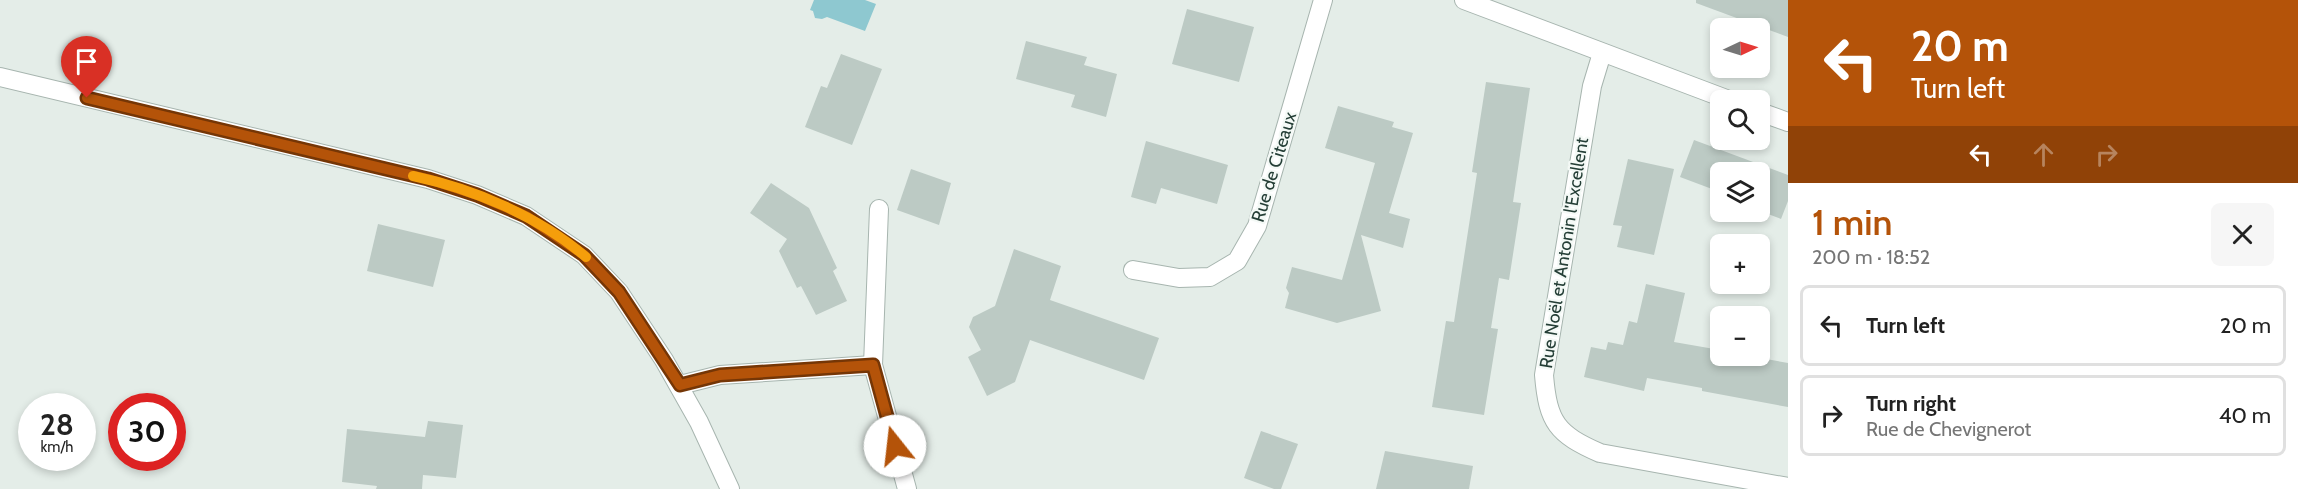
<!DOCTYPE html>
<meta charset="utf-8">
<style>
body{margin:0;font-family:Cabin,sans-serif;background:#f6f6f6;color:#222;height:100vh;display:flex;flex-direction:column;font-size:22px;white-space:nowrap}
*{box-sizing:border-box;margin:0}
p{font-size:20px;color:#767676}
.icon{flex:none;width:33px;height:33px;fill:none;stroke:currentColor;stroke-width:2;stroke-linecap:round;stroke-linejoin:round}
.map{position:relative;flex:1;overflow:hidden}
.side{display:flex;flex-direction:column;background:#fff;width:510px}
.side>*{flex:none}
.guide{background:#b45309;color:#fff;overflow:hidden}
.needle{width:39px;rotate:86deg}
.controls{position:absolute;left:1710px;top:18px;display:grid;gap:12px}
.controls a{display:grid;place-items:center;width:60px;height:60px;border-radius:9px;background:#fff;box-shadow:0 3px 9px #0003;font-size:30px}
.speed{position:absolute;left:18px;top:393px;display:flex;gap:12px;font-size:30px;font-weight:700;text-align:center}
.speed>*{display:grid;place-content:center;width:78px;height:78px;border-radius:50%;background:#fff;box-shadow:0 3px 9px #0003;line-height:1}
.speed small{font-size:15px;font-weight:400}
.speed .limit{border:9px solid #d22;background:#fff;color:#111}
.pin{position:absolute;display:grid;place-items:center;width:51px;height:51px;color:#fff;margin:-62px -26px;border-radius:50% 50% 50% 0;rotate:-45deg;box-shadow:0 0 6px #0007}
.pin .icon{rotate:45deg}
.me{position:absolute;width:66px;margin:-33px;rotate:344deg;stroke-linejoin:round;filter:drop-shadow(0 0 4px #0008)}
.turn{display:flex;align-items:center;gap:21px;height:126px;padding:0 24px;font-size:27px}
.turn .icon{width:78px;height:78px;stroke-width:2.5}
.turn b{display:block;font-size:42px;line-height:51px}
.lanes{display:flex;align-items:center;height:57px;padding:0 24px;background:#0003;justify-content:center;gap:30px;direction:ltr}
.lanes .off{opacity:.35}
.round{display:grid;place-items:center;flex:none;width:63px;height:63px;border-radius:9px;background:#f6f6f6}
.summary{display:flex;align-items:center;justify-content:space-between;height:102px;padding:0 24px}
h1{font-size:36px;font-weight:600;line-height:45px;color:#b45309}
ul{padding:0;list-style:none}
li{display:flex;align-items:center;gap:18px;height:81px;margin:0 12px 9px;padding:0 12px;border:3px solid #e0e0e0;border-radius:9px}
li div{flex:1}
li b{display:block;font-size:22px}
li em{font-style:normal}
main{display:flex;flex:1;min-height:0}
.map>svg:first-child{display:block}
.water{fill:#8ec8d0}
.building{fill:#bccac4}
.lines{fill:none;stroke-linecap:round;stroke-linejoin:round}
.minor-casing{stroke:#a7b5af;stroke-width:20}
.minor{stroke:#fff;stroke-width:18}
.route-casing{stroke:#753606;stroke-width:15}
.route{stroke:#b45309;stroke-width:10}
.slow{stroke:#f59e0b;stroke-width:10}
.labels{text-anchor:middle;dominant-baseline:central;stroke-width:4.5;stroke-linejoin:round;paint-order:stroke}
.street-label{font-size:18px;fill:#243e36;stroke:#f4f9f6}
</style>
<main>
<div class="map">
<svg width="1788" height="489" viewBox="0 0 1788 489">
<rect width="100%" height="100%" fill="#e4ede8"/>
<path class="water" d="M 814,0 L 865,0 L 876,4 L 865,31 L 827,17 L 822,19 L 815,18 L 813,11 L 810,10 Z"/>
<g class="building">
<path d="M 1696,0 L 1788,0 L 1788,37 L 1696,3 Z"/>
<path d="M 1187,9 L 1254,27 L 1239,82 L 1172,64 Z"/>
<path d="M 1026,41 L 1087,57 L 1084,65 L 1117,74 L 1106,117 L 1071,107 L 1075,95 L 1016,79 Z"/>
<path d="M 841,54 L 882,69 L 852,145 L 805,127 L 821,86 L 827,88 Z"/>
<path d="M 1486,82 L 1530,88 L 1513,202 L 1521,203 L 1509,280 L 1499,278 L 1491,328 L 1498,329 L 1484,415 L 1432,407 L 1446,321 L 1454,322 L 1477,173 L 1472,172 Z"/>
<path d="M 1338,106 L 1394,122 L 1392,127 L 1413,133 L 1389,213 L 1410,219 L 1403,248 L 1361,235 L 1381,311 L 1337,323 L 1285,308 L 1289,293 L 1286,288 L 1292,267 L 1342,280 L 1375,163 L 1325,148 Z"/>
<path d="M 1694,140 L 1788,175 L 1788,201 L 1781,219 L 1760,211 L 1760,172 L 1720,172 L 1720,192 L 1680,177 Z"/>
<path d="M 1146,141 L 1228,165 L 1217,204 L 1161,188 L 1156,204 L 1131,197 Z"/>
<path d="M 1628,159 L 1674,169 L 1654,255 L 1617,247 L 1622,226 L 1613,225 Z"/>
<path d="M 911,169 L 951,183 L 939,225 L 897,210 Z"/>
<path d="M 771,183 L 809,208 L 837,268 L 833,271 L 847,301 L 816,315 L 801,286 L 797,288 L 779,251 L 787,239 L 750,213 Z"/>
<path d="M 378,224 L 445,240 L 433,287 L 367,271 Z"/>
<path d="M 1014,249 L 1061,266 L 1050,300 L 1159,338 L 1144,380 L 1030,340 L 1015,382 L 987,396 L 968,357 L 981,350 L 969,327 L 973,317 L 995,306 Z"/>
<path d="M 1646,284 L 1685,293 L 1674,342 L 1720,350 L 1720,356 L 1750,356 L 1788,363 L 1788,407 L 1702,391 L 1702,388 L 1647,378 L 1644,391 L 1584,377 L 1591,347 L 1606,350 L 1608,342 L 1623,345 L 1629,321 L 1637,323 Z"/>
<path d="M 428,421 L 463,425 L 456,478 L 423,475 L 422,489 L 376,489 L 377,486 L 342,482 L 347,429 L 425,437 Z"/>
<path d="M 1261,431 L 1298,444 L 1281,489 L 1274,489 L 1244,478 Z"/>
<path d="M 1385,451 L 1473,466 L 1469,489 L 1376,489 Z"/>
</g>
<g class="lines">
<defs>
<g id="minor">
<path d="M 1464,0 L 1729,100"/>
<path d="M 1602,53 L 1592,86 L 1544,375 C 1548,423 1557,434 1600,453 L 1788,487"/>
<path d="M 0,77 L 428,179 L 477,195 L 526,216 L 584,255 L 619,292 L 664,360 L 699,422 L 730,489"/>
<path d="M 1760,112 L 1788,122"/>
<path d="M 879,209 L 873,365 L 907,489"/>
<path d="M 1133,270 L 1179,278 L 1210,277 L 1237,261 L 1257,226 L 1323,0"/>
<path d="M 680,385 L 720,375 L 873,365"/>
</g>
</defs>
<use href="#minor" class="minor-casing"/>
<use href="#minor" class="minor"/>
</g>
<g class="lines">
<defs>
<path id="route" d="M 87,98 L 428,179 L 477,195 L 526,216 L 584,255 L 619,292 L 680,385 L 720,375 L 873,365 L 895,446"/>
</defs>
<use href="#route" class="route-casing"/>
<use href="#route" class="route"/>
<path class="slow" d="M 413,176 C 474,189 538,216 586,257"/>
</g>
<g class="labels">
<g class="street-label">
<text transform="translate(1274 167) rotate(-73)">Rue de Citeaux</text>
<text transform="translate(1564 253) rotate(-81)">Rue Noël et Antonin l'Excellent</text>
</g>
</g>
</svg>
<div class="controls">
<a><svg class="needle" viewBox="-14 -14 28 28"><path d="M0-13l5 13h-10z" fill="#e53935"/><path d="M0 13l5-13h-10z" fill="#767676"/></svg></a>
<a><svg class="icon" aria-label="search" viewBox="0 0 24 24"><circle cx="10" cy="10" r="6"/><path d="M15 15l6 6"/></svg></a>
<a><svg class="icon" aria-label="layers" viewBox="0 0 24 24"><path d="M12 4l9 5-9 5-9-5zM3 14l9 5 9-5"/></svg></a>
<a>+</a>
<a>−</a>
</div>
<div class="speed"><div>28<small>km/h</small></div><div class="limit">30</div></div>
<div class="pin" style="left:87px;top:98px;background:#d93025"><svg class="icon" aria-label="arrive" viewBox="0 0 24 24"><path d="M6 21V4h12l-3 4 3 4H6"/></svg></div>
<svg class="me" style="left:895px;top:446px" viewBox="-20 -20 40 40"><circle r="19" fill="#fff"/><path d="M0-13L10 11 0 6-10 11z" fill="#b45309"/></svg>
</div>
<section class="side">
<div class="guide">
<div class="turn"><svg class="icon" aria-label="left" viewBox="0 0 24 24"><path d="M17 20v-9H6M10 6l-5 5 5 5"/></svg><div><b>20 m</b>Turn left</div></div>
<div class="lanes"><svg class="icon" aria-label="left" viewBox="0 0 24 24"><path d="M17 20v-9H6M10 6l-5 5 5 5"/></svg><svg class="icon off" aria-label="ahead" viewBox="0 0 24 24"><path d="M12 20V5M6 11l6-6 6 6"/></svg><svg class="icon off" aria-label="right" viewBox="0 0 24 24"><path d="M7 20v-9h11M14 6l5 5-5 5"/></svg></div>
</div>
<div class="summary"><div><h1>1 min</h1><p>200 m · 18:52</p></div><a class="round"><svg class="icon" aria-label="close" viewBox="0 0 24 24"><path d="M6 6l12 12M18 6L6 18"/></svg></a></div>
<ul>
<li><svg class="icon" aria-label="left" viewBox="0 0 24 24"><path d="M17 20v-9H6M10 6l-5 5 5 5"/></svg><div><b>Turn left</b></div><em>20 m</em></li>
<li><svg class="icon" aria-label="right" viewBox="0 0 24 24"><path d="M7 20v-9h11M14 6l5 5-5 5"/></svg><div><b>Turn right</b><p>Rue de Chevignerot</p></div><em>40 m</em></li>
</ul>
</section>
</main>
